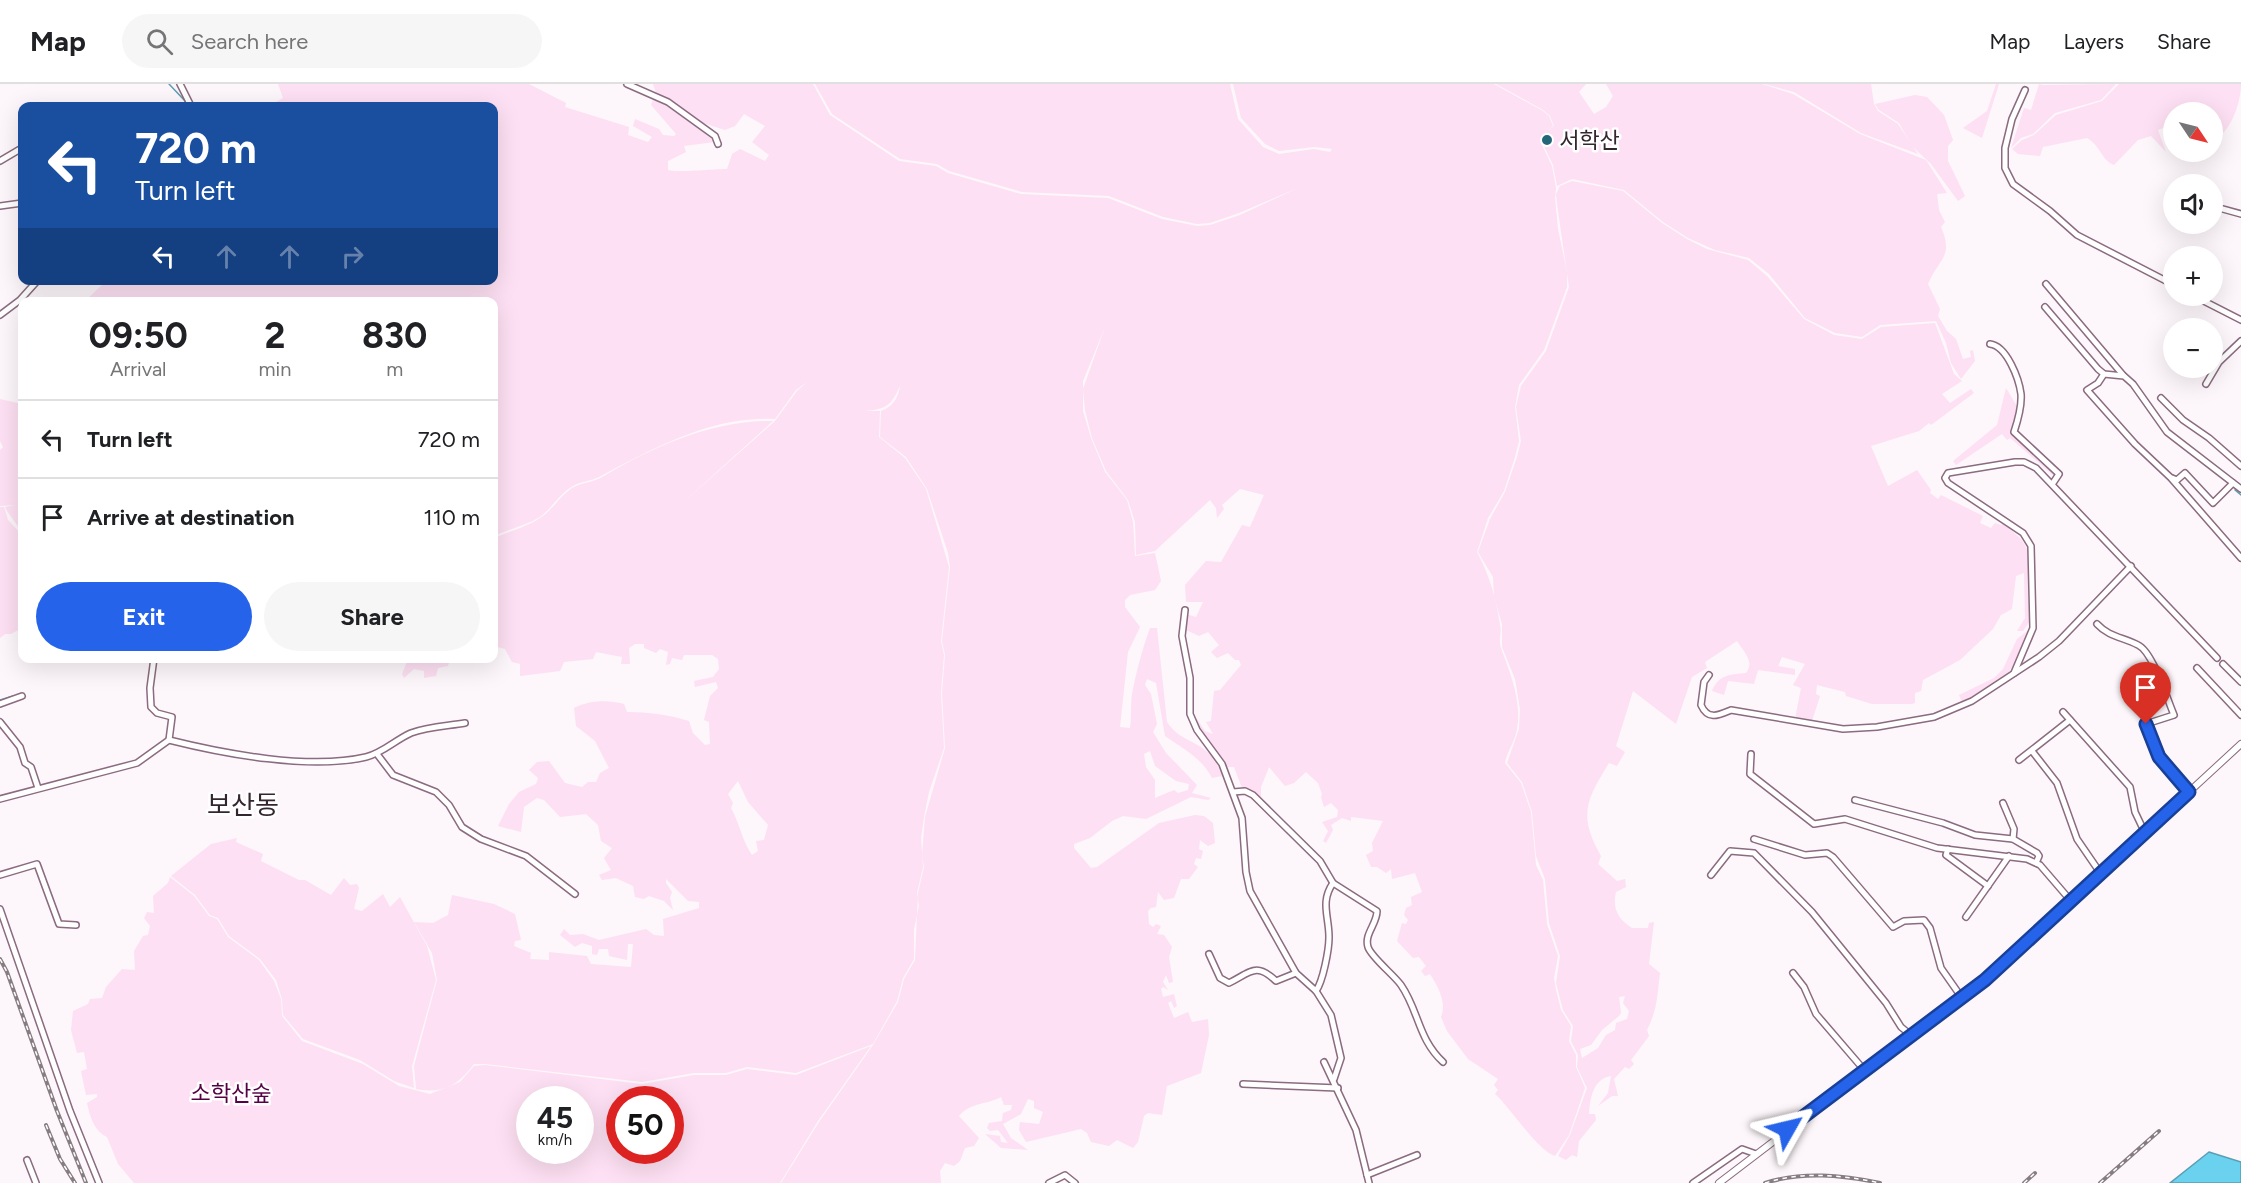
<!DOCTYPE html>
<meta charset="utf-8">
<style>
body{margin:0;font-family:Figtree,"Noto Sans KR",sans-serif;background:#f6f6f6;color:#202124;height:100vh;display:flex;flex-direction:column;font-size:22px;white-space:nowrap}
*{box-sizing:border-box;margin:0}
p{font-size:20px;color:#757577}
.icon{flex:none;width:33px;height:33px;fill:none;stroke:currentColor;stroke-width:2;stroke-linecap:round;stroke-linejoin:round}
.map{position:relative;flex:1;overflow:hidden}
.side{position:absolute;left:18px;top:213px;width:480px;height:366px;display:flex;flex-direction:column;background:#fff;border-radius:12px;box-shadow:0 6px 24px #0002}
.side>*{flex:none}
.banner{position:absolute;left:18px;top:18px;width:480px;height:183px;border-radius:12px;box-shadow:0 6px 24px #0002;background:#1a4fa0;color:#fff;overflow:hidden}
.needle{width:39px;rotate:125deg}
.controls{position:absolute;left:2163px;top:18px;display:grid;gap:12px}
.controls a{display:grid;place-items:center;width:60px;height:60px;border-radius:50%;background:#fff;box-shadow:0 6px 24px #0002;font-size:30px}
.speed{position:absolute;left:516px;top:1002px;display:flex;gap:12px;font-size:30px;font-weight:700;text-align:center}
.speed>*{display:grid;place-content:center;width:78px;height:78px;border-radius:50%;background:#fff;box-shadow:0 6px 24px #0002;line-height:1}
.speed small{font-size:15px;font-weight:400}
.speed .limit{border:9px solid #d22;background:#fff;color:#111}
.pin{position:absolute;display:grid;place-items:center;width:51px;height:51px;color:#fff;margin:-62px -26px;border-radius:50% 50% 50% 0;rotate:-45deg;box-shadow:0 0 6px #0007}
.pin .icon{rotate:45deg}
.me{position:absolute;width:66px;margin:-33px;rotate:53deg;stroke-linejoin:round;filter:drop-shadow(0 0 4px #0008)}
.turn{display:flex;align-items:center;gap:21px;height:126px;padding:0 18px;font-size:27px}
.turn .icon{width:78px;height:78px;stroke-width:2.5}
.turn b{display:block;font-size:42px;line-height:51px}
.lanes{display:flex;align-items:center;height:57px;padding:0 18px;background:#0003;justify-content:center;gap:30px;direction:ltr}
.lanes .off{opacity:.35}
.eta{display:flex;justify-content:space-evenly;align-items:center;height:102px;text-align:center}
.eta b{font-size:36px;font-weight:700;line-height:42px}
.button{display:flex;gap:12px;margin-top:auto;padding:12px 18px}
.button a{flex:1;height:69px;border-radius:36px;background:#2563eb;color:#fff;font-size:24px;font-weight:700;line-height:69px;text-align:center}
.button a+a{background:#f6f6f6;color:#202124}
ul{padding:0;list-style:none}
li{display:flex;align-items:center;gap:18px;height:78px;padding:0 18px;border-top:2px solid #e0e0e0}
li div{flex:1}
li b{display:block;font-size:22px}
li em{font-style:normal}
header{display:flex;align-items:center;gap:36px;box-sizing:border-box;height:84px;padding:0 30px;background:#fff;border-bottom:2px solid #e0e0e0}
header strong{font-size:28px}
nav{display:flex;gap:33px;margin-inline-start:auto;font-size:21px}
.search{width:420px;height:54px;background:#f6f6f6;display:flex;align-items:center;gap:15px;box-sizing:border-box;padding:0 21px;border-radius:33px;color:#757577;font-size:22px}
.map>svg:first-child{display:block}
.green{fill:#fde0f3;fill-rule:evenodd}
.water{fill:#6ad2ee;stroke:#5a9eb4;stroke-width:1.5}
.lines{fill:none;stroke-linecap:round;stroke-linejoin:round}
.stream{stroke:#5a9eb4;stroke-width:1.5}
.minor-casing{stroke:#8a6b7f;stroke-width:8}
.major-casing{stroke:#8a6b7f;stroke-width:8}
.minor{stroke:#fff;stroke-width:5}
.major{stroke:#fff;stroke-width:6}
.rail-casing{stroke:#867c82;stroke-width:4}
.rail{stroke:#fff;stroke-width:1.5;stroke-dasharray:4.5;stroke-linecap:butt}
.route-casing{stroke:#184099;stroke-width:15}
.route{stroke:#2563eb;stroke-width:10}
.poi-dot{fill:#236778;stroke:#fff;stroke-width:2}
.labels{text-anchor:middle;dominant-baseline:central;stroke-width:5;stroke-linejoin:round;paint-order:stroke}
.poi-label{font-size:22px;fill:#33262e;stroke:#fff;text-anchor:start}
.park-label{font-size:22px;fill:#560045;stroke:#fff}
.quarter-label{font-size:26px;fill:#33262e;stroke:#fff}
</style>
<header>
<strong>Map</strong>
<div class="search"><svg class="icon" aria-label="search" viewBox="0 0 24 24"><circle cx="10" cy="10" r="6"/><path d="M15 15l6 6"/></svg>Search here</div>
<nav><a>Map</a><a>Layers</a><a>Share</a></nav>
</header>
<div class="map">
<svg width="2241" height="1099" viewBox="0 0 2241 1099">
<rect width="100%" height="100%" fill="#fdf6fa"/>
<g class="green">
<path d="M 278,0 L 529,0 L 566,19 L 565,23 L 629,43 L 628,51 L 648,58 L 652,53 L 633,42 L 635,35 L 659,45 L 663,51 L 674,52 L 676,50 L 651,21 L 653,16 L 657,16 L 683,31 L 715,58 L 684,62 L 686,68 L 668,77 L 668,86 C 675,89 715,85 727,85 L 732,70 L 740,65 L 765,77 L 769,71 L 752,58 L 765,42 L 744,30 L 735,42 L 725,46 L 703,39 L 656,9 L 653,0 L 813,0 L 830,31 L 899,77 L 936,82 L 948,89 L 1021,110 L 1108,114 L 1162,135 L 1197,142 L 1210,141 L 1240,131 L 1298,104 L 1239,129 L 1210,139 L 1197,140 L 1163,133 L 1109,112 L 1022,108 L 949,87 L 937,80 L 900,75 L 832,30 L 815,0 L 1230,0 L 1238,35 L 1263,63 L 1279,70 L 1314,65 L 1330,68 L 1332,65 L 1314,63 L 1279,67 L 1265,60 L 1241,34 L 1233,0 L 1494,0 L 1543,27 L 1549,32 L 1553,42 L 1542,52 L 1541,59 L 1552,82 L 1556,104 L 1555,114 L 1558,145 L 1567,188 L 1567,203 L 1544,266 L 1519,301 L 1515,323 L 1519,357 L 1515,373 L 1504,407 L 1488,434 L 1477,468 C 1490,492 1496,515 1500,541 C 1502,549 1498,557 1501,564 C 1510,589 1522,617 1517,645 C 1515,658 1507,667 1505,679 L 1521,699 L 1531,728 L 1536,781 L 1543,796 L 1547,840 L 1558,872 L 1554,894 L 1556,906 L 1561,926 L 1571,942 L 1569,957 L 1576,971 L 1576,983 L 1585,1004 L 1569,1051 L 1555,1072 C 1538,1067 1509,1022 1495,1010 L 1498,1006 L 1494,1001 L 1498,995 L 1468,975 L 1447,947 L 1441,933 C 1447,918 1438,903 1430,890 L 1425,892 L 1421,887 L 1426,882 L 1419,873 L 1413,874 L 1397,857 L 1402,839 L 1406,840 L 1408,836 L 1404,831 L 1406,824 L 1412,821 L 1411,813 L 1422,808 L 1415,789 L 1392,795 L 1391,785 L 1386,789 L 1377,783 L 1371,783 L 1366,771 L 1373,767 L 1372,759 L 1383,737 L 1351,733 L 1351,737 L 1342,734 L 1331,741 L 1333,746 L 1326,759 L 1323,757 L 1328,747 L 1322,738 L 1337,733 L 1338,726 L 1331,719 L 1324,723 L 1321,713 L 1322,710 L 1318,699 L 1306,688 L 1294,699 L 1285,702 L 1269,683 L 1261,703 L 1261,717 L 1250,706 L 1242,704 L 1234,683 L 1227,683 L 1195,636 L 1197,635 L 1205,647 L 1213,650 L 1206,638 L 1211,637 L 1214,607 L 1220,606 L 1241,581 L 1239,576 L 1235,576 L 1228,569 L 1217,574 L 1211,568 L 1219,561 L 1208,548 L 1199,552 L 1184,545 L 1186,530 L 1196,533 L 1203,518 L 1186,518 L 1185,501 L 1206,477 L 1221,478 L 1242,441 L 1250,443 L 1264,411 L 1240,405 L 1222,421 L 1224,425 L 1217,434 L 1216,424 L 1210,416 L 1155,467 L 1136,471 L 1135,438 L 1128,416 L 1106,387 L 1092,354 L 1085,326 L 1083,305 L 1105,243 L 1083,297 L 1083,327 L 1091,354 L 1105,388 L 1127,416 L 1133,438 L 1135,472 L 1155,469 L 1161,497 L 1155,506 L 1130,511 L 1125,516 L 1125,523 L 1140,543 L 1128,568 L 1120,643 L 1130,644 C 1132,631 1130,617 1133,605 C 1137,585 1143,563 1150,544 L 1157,544 L 1167,638 C 1183,663 1210,654 1222,692 L 1212,694 C 1202,674 1182,664 1165,652 L 1156,599 L 1147,595 L 1145,601 L 1151,610 L 1157,640 L 1153,648 L 1166,669 L 1197,701 L 1192,709 L 1211,714 L 1208,716 L 1191,713 L 1146,735 L 1123,732 L 1112,737 L 1090,754 L 1074,760 L 1074,764 L 1091,784 L 1097,783 L 1159,739 L 1195,731 L 1204,732 L 1213,739 L 1215,759 L 1208,762 L 1200,756 L 1199,765 L 1203,767 L 1201,775 L 1196,774 L 1194,780 L 1198,783 L 1189,795 L 1181,795 L 1174,814 L 1164,816 L 1158,808 L 1156,823 L 1151,824 L 1148,827 L 1149,840 L 1153,843 L 1156,840 L 1161,842 L 1157,850 L 1164,851 L 1172,863 L 1169,873 L 1173,898 L 1169,899 L 1166,891 L 1163,898 L 1168,906 L 1163,903 L 1161,905 L 1163,913 L 1174,910 L 1177,922 L 1174,924 L 1171,917 L 1168,919 L 1174,934 L 1188,928 L 1192,938 L 1208,935 L 1209,951 L 1201,989 L 1167,1002 L 1162,1031 L 1148,1029 L 1144,1032 L 1138,1058 L 1133,1064 L 1117,1056 L 1109,1062 L 1091,1058 L 1087,1049 L 1081,1045 L 1026,1058 L 1019,1046 L 1020,1038 L 1039,1040 L 1043,1028 L 1034,1024 L 1034,1017 L 1028,1015 L 1021,1030 L 1003,1040 L 1011,1054 L 1028,1066 L 1001,1064 L 985,1050 L 1000,1052 L 1001,1058 L 1008,1059 L 998,1046 L 990,1047 L 987,1044 L 989,1039 L 1002,1037 L 1003,1029 L 1011,1026 L 1012,1021 L 1004,1021 L 1001,1013 C 986,1021 971,1018 959,1032 L 979,1054 L 974,1062 L 965,1064 L 960,1077 L 954,1082 L 945,1079 L 940,1087 L 941,1099 L 781,1099 L 819,1038 L 873,961 L 898,918 L 904,895 L 915,876 L 918,809 L 924,783 L 922,771 L 925,733 L 945,664 L 942,609 L 945,571 L 942,557 L 950,483 L 948,469 L 927,405 L 906,373 L 880,353 L 881,327 C 893,323 898,314 900,302 C 891,322 886,325 865,327 L 880,327 L 879,353 L 905,374 L 926,405 L 949,483 L 941,557 L 944,571 L 941,609 L 944,664 L 929,708 L 924,733 L 921,754 L 923,783 L 917,809 L 919,822 L 914,845 L 914,875 L 903,894 L 897,917 L 873,960 L 796,989 L 747,983 L 726,989 L 694,989 L 642,998 L 485,980 L 474,980 C 457,1002 443,1010 416,1005 L 414,982 L 437,896 L 432,869 L 414,838 L 433,839 L 448,831 L 452,811 L 494,820 L 515,830 L 521,856 L 515,857 L 514,862 L 531,869 L 530,875 L 549,876 L 549,868 L 587,872 L 591,880 L 631,883 L 633,860 L 628,860 L 627,876 L 609,872 L 608,865 L 599,865 L 597,871 L 592,870 L 592,862 L 582,859 L 575,863 L 560,851 L 564,845 L 570,851 L 583,850 L 599,856 L 646,845 L 654,851 L 664,852 L 663,835 L 699,824 L 699,818 L 688,817 L 666,795 L 666,799 L 672,808 L 670,814 L 673,826 L 664,817 L 649,812 L 644,815 L 635,813 L 633,802 L 616,794 L 602,796 L 599,791 L 611,786 L 604,774 L 612,764 L 601,757 L 598,741 L 586,730 L 560,733 L 544,716 L 537,714 L 524,723 L 521,748 L 498,742 L 509,720 L 519,708 L 536,700 L 538,694 L 529,686 L 537,678 L 549,677 L 565,699 L 582,703 L 588,698 L 596,698 L 600,689 L 609,684 L 595,657 L 576,642 L 574,624 C 591,616 607,616 624,620 L 627,628 C 647,628 670,631 689,637 L 693,649 L 705,661 L 710,660 L 709,638 L 704,636 L 710,612 L 718,604 L 716,598 L 695,603 L 694,597 L 713,593 L 719,585 L 718,575 L 712,571 L 684,571 L 682,576 L 672,574 L 670,580 L 666,581 L 668,568 L 660,565 L 656,569 L 644,564 L 644,560 L 635,560 L 629,564 L 630,580 L 621,580 L 622,573 L 596,568 L 593,575 L 564,578 L 560,587 L 520,592 L 520,580 L 512,578 L 505,565 L 494,562 L 494,454 C 509,447 525,444 540,434 C 553,426 560,411 574,403 C 584,398 595,398 604,392 C 654,362 714,336 773,337 L 678,423 L 775,337 L 797,307 L 807,298 L 796,306 L 775,335 C 711,332 654,364 599,393 C 591,397 582,397 573,402 C 560,409 552,424 540,433 C 525,442 509,445 494,452 L 494,218 L 84,218 L 102,201 L 129,196 L 494,196 L 494,22 L 275,22 L 274,19 L 283,14 ZM 1150,667 L 1155,682 L 1176,697 L 1189,700 L 1188,706 L 1178,709 L 1174,706 L 1155,714 L 1155,696 L 1146,683 L 1144,670 ZM 738,697 L 748,718 L 768,741 L 764,756 L 756,757 L 758,767 L 752,771 C 742,757 740,740 731,724 L 733,719 L 728,710 Z"/>
<path d="M 1496,0 L 1586,0 L 1579,8 L 1594,30 L 1606,23 L 1613,12 L 1606,0 L 1762,0 L 1793,10 L 1860,50 L 1926,76 L 1947,109 L 1937,110 L 1939,126 L 1945,138 L 1941,143 C 1954,173 1939,174 1928,200 L 1940,225 L 1938,232 L 1947,247 L 1956,255 L 1963,275 L 1971,273 L 1970,267 L 1973,266 L 1975,277 L 1961,295 L 1951,279 L 1946,259 L 1936,237 L 1880,241 L 1862,253 L 1835,249 L 1805,234 L 1769,190 L 1749,174 L 1715,166 L 1688,154 L 1663,138 L 1624,106 L 1572,95 L 1557,102 L 1553,81 L 1542,58 L 1546,48 L 1554,42 L 1550,32 L 1543,26 Z"/>
<path d="M 1764,0 L 1871,0 L 1874,20 L 1878,27 L 1898,40 L 1918,70 L 1861,49 L 1794,8 Z"/>
<path d="M 1996,0 L 1999,0 L 1982,54 L 1963,44 L 1987,27 Z"/>
<path d="M 2039,0 L 2043,1 L 2116,0 L 2101,16 L 2055,29 L 2033,50 L 2021,54 L 2011,64 L 2024,24 L 2031,26 Z"/>
<path d="M 2119,0 L 2241,0 C 2241,16 2233,41 2221,51 L 2213,49 L 2212,28 L 2174,28 L 2173,40 L 2158,46 L 2166,68 L 2151,52 L 2138,56 L 2114,81 C 2102,77 2100,61 2087,54 L 2043,63 L 2040,72 L 2018,70 L 2012,65 L 2022,56 L 2034,51 L 2056,31 L 2102,17 Z"/>
<path d="M 1915,11 L 1927,13 L 1944,31 L 1953,56 L 1948,62 L 1948,77 L 1965,112 L 1958,117 L 1931,80 L 1912,62 L 1899,39 L 1879,26 L 1875,20 Z"/>
<path d="M 1572,97 L 1623,107 L 1662,139 L 1687,155 L 1707,165 L 1748,176 L 1767,192 L 1804,235 L 1834,251 L 1862,255 L 1881,243 L 1935,239 L 1954,290 L 1962,297 L 1942,310 L 1950,319 L 1971,305 L 1974,309 L 1931,341 L 1929,339 L 1919,347 L 1871,362 L 1888,402 L 1917,386 L 1931,406 L 1930,409 L 1938,415 L 1941,411 L 1983,432 L 1980,439 L 1991,444 L 1995,439 L 2001,441 L 2003,439 L 2021,455 L 2029,468 L 2032,534 L 2023,547 L 2017,547 L 2025,534 L 2024,489 L 2016,492 L 2012,525 L 2001,531 L 1993,545 L 1960,576 L 1923,596 L 1921,607 L 1915,609 L 1915,619 L 1912,620 L 1872,620 L 1846,612 L 1845,608 L 1817,601 L 1816,610 L 1820,612 L 1812,637 L 1795,635 L 1801,604 L 1793,601 L 1805,580 L 1782,573 L 1778,582 L 1795,585 L 1795,591 L 1758,586 L 1754,600 L 1728,597 L 1724,611 L 1712,607 C 1718,591 1731,590 1746,589 C 1755,578 1744,568 1737,557 L 1705,578 L 1707,584 L 1692,593 L 1676,640 L 1633,607 L 1616,662 L 1625,668 L 1617,682 L 1609,679 C 1586,716 1578,732 1601,772 L 1598,780 L 1617,797 L 1625,795 L 1626,803 L 1616,808 C 1612,824 1618,835 1632,844 L 1648,844 L 1649,839 L 1654,838 L 1649,880 L 1660,889 C 1657,911 1658,924 1647,946 L 1649,952 L 1631,976 L 1634,980 L 1629,985 L 1625,983 L 1614,995 L 1618,1012 L 1612,1012 L 1598,1022 L 1608,1009 L 1611,992 C 1593,995 1590,1014 1589,1030 L 1595,1030 L 1596,1036 L 1579,1057 L 1577,1073 L 1572,1071 L 1566,1076 L 1558,1072 L 1570,1051 L 1587,1004 L 1577,983 L 1578,971 L 1571,957 L 1573,942 L 1563,926 L 1556,899 L 1560,872 L 1549,839 L 1545,795 L 1536,772 L 1532,728 L 1522,698 L 1507,679 L 1519,645 L 1520,625 L 1515,595 L 1502,563 L 1502,540 L 1494,513 L 1493,493 L 1478,468 L 1490,435 L 1505,408 L 1517,373 L 1521,357 L 1516,323 L 1521,302 L 1546,267 L 1569,203 L 1557,120 L 1556,110 L 1560,102 ZM 1625,912 L 1623,919 L 1629,927 L 1627,935 L 1616,939 L 1615,946 L 1606,951 L 1598,964 L 1582,974 L 1580,965 L 1591,961 L 1602,946 L 1619,932 L 1621,929 L 1619,913 Z"/>
<path d="M 2006,304 L 2018,324 L 2013,348 L 2056,390 L 2054,392 L 2010,354 L 2007,356 L 2002,350 L 1956,381 L 1953,377 L 1997,341 Z"/>
<path d="M 0,315 L 22,320 L 22,420 L 18,421 L 22,421 L 22,448 L 7,427 L 5,423 L 15,421 L 0,422 L 0,366 L 3,363 L 0,357 Z"/>
<path d="M 0,423 L 4,423 L 8,436 L 22,451 L 22,544 L 11,550 L 5,550 L 0,554 Z"/>
<path d="M 2031,544 C 2012,589 2008,598 1962,618 L 1959,611 L 1994,594 L 2003,585 L 2017,555 Z"/>
<path d="M 408,575 L 408,574 L 450,575 L 448,582 L 438,584 L 436,592 L 424,594 L 424,587 L 414,585 L 404,594 L 402,590 Z"/>
<path d="M 237,754 L 236,758 L 263,770 L 261,777 L 299,796 L 305,796 L 331,811 L 344,794 L 350,801 L 357,800 L 359,804 L 354,825 L 362,827 L 383,810 L 390,823 L 400,813 L 427,862 L 436,896 L 412,982 L 414,1004 L 394,997 L 360,976 L 303,955 L 283,931 L 282,915 L 276,896 L 260,875 L 229,852 L 218,834 L 210,831 L 195,811 L 171,792 L 211,760 Z"/>
<path d="M 170,793 L 194,812 L 209,832 L 217,835 L 228,853 L 259,876 L 274,897 L 281,915 L 282,932 L 302,957 L 363,980 L 399,1002 L 430,1010 L 460,998 L 474,982 L 485,981 L 642,1000 L 694,991 L 726,991 L 747,985 L 796,991 L 871,962 L 818,1037 L 780,1099 L 134,1099 L 118,1080 L 107,1053 C 94,1047 90,1033 87,1019 L 97,1013 L 97,1010 L 86,1011 L 81,987 L 87,985 L 84,968 L 77,969 L 71,946 L 73,927 L 88,920 L 90,915 L 102,914 L 106,903 L 122,885 L 135,886 L 134,867 L 143,852 L 148,851 L 150,842 L 144,834 L 147,828 L 154,829 L 153,812 L 168,799 ZM 530,1016 L 580,1016 L 580,1066 L 530,1066 ZM 620,1016 L 670,1016 L 670,1066 L 620,1066 Z"/>
</g>
<path class="water" d="M 2209,1068 L 2241,1078 L 2241,1099 L 2170,1099 Z"/>
<g class="lines">
<g class="stream">
<path d="M 169,0 L 186,18"/>
<path d="M 2235,406 L 2241,411"/>
<path d="M 0,616 L 13,612"/>
</g>
<defs>
<g id="minor">
<path d="M 180,0 L 191,22"/>
<path d="M 627,0 L 668,18 L 715,52 L 718,60"/>
<path d="M 2025,6 L 2012,35 L 2005,64 L 2005,84 L 2013,100 L 2050,127 L 2077,151 L 2174,201"/>
<path d="M 0,77 L 22,64"/>
<path d="M 0,122 L 22,119"/>
<path d="M 2212,122 L 2241,130"/>
<path d="M 2046,200 L 2123,291"/>
<path d="M 2194,212 L 2241,236"/>
<path d="M 2045,223 L 2098,285 L 2104,290 L 2124,292 L 2133,300 L 2167,348 L 2241,405"/>
<path d="M 0,231 L 20,216 L 38,196"/>
<path d="M 1990,260 C 2007,262 2019,295 2021,310 C 2022,323 2018,336 2014,348 L 2059,390 L 2053,399"/>
<path d="M 2104,290 L 2098,299 L 2087,306 L 2135,360 L 2171,394 L 2241,474"/>
<path d="M 2206,300 L 2219,278 L 2241,257"/>
<path d="M 2161,314 L 2183,336 L 2209,354 L 2241,382"/>
<path d="M 2172,394 L 2177,396 L 2185,389 L 2213,419 L 2233,399"/>
<path d="M 1185,526 L 1182,552 L 1190,594 L 1190,630 L 1197,646 L 1222,680 L 1242,734 L 1246,788 L 1250,807 L 1296,889 L 1316,907 L 1331,931 L 1341,974 L 1334,995"/>
<path d="M 2097,540 C 2109,553 2123,553 2138,561 C 2153,568 2167,615 2174,631 L 2146,640 L 2159,673 L 2189,708"/>
<path d="M 154,574 L 150,604 L 151,623 L 157,629 L 172,633 L 169,656"/>
<path d="M 2223,580 L 2241,598"/>
<path d="M 2197,584 L 2241,631"/>
<path d="M 2014,589 L 2033,544 L 2031,462 L 2023,449 L 1948,399 L 1945,394 L 1948,389 L 2015,378 L 2024,378 L 2036,384 L 2217,574"/>
<path d="M 1709,591 L 1704,598 L 1701,621 C 1708,637 1719,631 1731,626 L 1843,645 L 1877,643 L 1934,633 L 1972,617 L 2039,573 L 2059,557 L 2131,482"/>
<path d="M 0,620 L 22,612"/>
<path d="M 2063,628 L 2130,703 L 2135,728 L 2145,749"/>
<path d="M 0,638 L 20,663 L 25,679 L 31,683 L 38,704"/>
<path d="M 2032,667 L 2057,699 L 2077,755 L 2101,790"/>
<path d="M 377,670 L 393,691 L 436,708 L 449,721 L 462,743 L 481,755 L 526,772 L 575,810"/>
<path d="M 1751,670 L 1750,690 L 1814,740 L 1845,735 L 1937,764 L 2027,775 L 2040,781 L 2071,817"/>
<path d="M 2019,676 L 2070,636"/>
<path d="M 1233,708 L 1245,707 L 1253,711 L 1320,777 L 1333,799 L 1377,827 C 1377,840 1364,850 1368,863 C 1371,873 1394,891 1401,901 C 1419,927 1418,955 1443,978"/>
<path d="M 0,715 L 137,679 L 169,656 C 225,670 310,686 366,673 C 383,669 395,656 411,649 C 427,643 447,642 465,639"/>
<path d="M 1855,716 L 1943,739 L 1975,751 L 2013,755 L 2037,769 L 2039,772 L 2036,779"/>
<path d="M 2003,719 L 2014,745 L 2013,755"/>
<path d="M 1754,755 L 1805,771 L 1827,769 L 1833,773 L 1893,843 L 1904,837 L 1924,836 L 1930,844 L 1941,884 L 1962,914"/>
<path d="M 1948,765 L 1946,771 L 1988,802"/>
<path d="M 0,791 L 37,780 L 59,840 L 76,841"/>
<path d="M 1711,791 L 1730,767 L 1754,769 L 1812,828 L 1886,919 L 1901,943 L 1912,952"/>
<path d="M 0,825 L 70,1027 L 99,1099"/>
<path d="M 1966,833 L 2009,772"/>
<path d="M 1209,870 L 1220,894 L 1229,899 C 1251,888 1256,878 1276,897 L 1296,889"/>
<path d="M 1793,889 L 1804,903 L 1816,930 L 1865,987"/>
<path d="M 1316,907 C 1323,897 1329,866 1329,853 C 1329,832 1320,818 1333,799"/>
<path d="M 1324,978 L 1356,1046 L 1369,1099"/>
<path d="M 1243,1000 L 1338,1004"/>
<path d="M 27,1076 L 36,1099"/>
<path d="M 1367,1091 L 1417,1071"/>
<path d="M 1049,1099 L 1065,1091 L 1075,1099"/>
<path d="M 1693,1099 L 1742,1065 L 1756,1070"/>
</g>
<path id="major" d="M 1719,1099 L 1985,896 L 2241,660"/>
</defs>
<use href="#minor" class="minor-casing"/>
<use href="#major" class="major-casing"/>
<use href="#minor" class="minor"/>
<use href="#major" class="major"/>
<defs>
<g id="rail">
<path d="M 0,875 L 7,888 L 57,1027 L 86,1099"/>
<path d="M 46,1041 L 60,1075 L 75,1099"/>
<path d="M 1765,1099 C 1803,1087 1842,1091 1880,1099"/>
<path d="M 2024,1099 L 2035,1089"/>
<path d="M 2100,1099 L 2159,1047"/>
</g>
</defs>
<use href="#rail" class="rail-casing"/>
<use href="#rail" class="rail"/>
</g>
<g class="lines">
<defs>
<path id="route" d="M 1787,1045 L 1985,896 L 2189,708 L 2159,673 L 2146,640"/>
</defs>
<use href="#route" class="route-casing"/>
<use href="#route" class="route"/>
</g>
<circle class="poi-dot" cx="1547" cy="56" r="6"/>
<g class="labels">
<g class="poi-label">
<text x="1559" y="56">서학산</text>
</g>
<g class="park-label">
<text x="231" y="1009">소학산숲</text>
</g>
<g class="quarter-label">
<text x="243" y="721">보산동</text>
</g>
</g>
</svg>
<div class="controls">
<a><svg class="needle" viewBox="-14 -14 28 28"><path d="M0-13l5 13h-10z" fill="#e53935"/><path d="M0 13l5-13h-10z" fill="#757577"/></svg></a>
<a><svg class="icon" aria-label="sound" viewBox="0 0 24 24"><path d="M4 9h4l5-4v14l-5-4H4zM17 9q2 3 0 6"/></svg></a>
<a>+</a>
<a>−</a>
</div>
<div class="speed"><div>45<small>km/h</small></div><div class="limit">50</div></div>
<div class="pin" style="left:2146px;top:640px;background:#d93025"><svg class="icon" aria-label="arrive" viewBox="0 0 24 24"><path d="M6 21V4h12l-3 4 3 4H6"/></svg></div>
<svg class="me" style="left:1787px;top:1045px" viewBox="-20 -20 40 40"><path d="M0-17L14 15 0 8-14 15z" fill="#2563eb" stroke="#fff" stroke-width="4"/></svg>
<div class="banner">
<div class="turn"><svg class="icon" aria-label="left" viewBox="0 0 24 24"><path d="M17 20v-9H6M10 6l-5 5 5 5"/></svg><div><b>720 m</b>Turn left</div></div>
<div class="lanes"><svg class="icon" aria-label="left" viewBox="0 0 24 24"><path d="M17 20v-9H6M10 6l-5 5 5 5"/></svg><svg class="icon off" aria-label="ahead" viewBox="0 0 24 24"><path d="M12 20V5M6 11l6-6 6 6"/></svg><svg class="icon off" aria-label="ahead" viewBox="0 0 24 24"><path d="M12 20V5M6 11l6-6 6 6"/></svg><svg class="icon off" aria-label="right" viewBox="0 0 24 24"><path d="M7 20v-9h11M14 6l5 5-5 5"/></svg></div>
</div>
<section class="side">
<div class="eta">
<div><b>09:50</b><p>Arrival</p></div>
<div><b>2</b><p>min</p></div>
<div><b>830</b><p>m</p></div>
</div>
<ul>
<li><svg class="icon" aria-label="left" viewBox="0 0 24 24"><path d="M17 20v-9H6M10 6l-5 5 5 5"/></svg><div><b>Turn left</b></div><em>720 m</em></li>
<li><svg class="icon" aria-label="arrive" viewBox="0 0 24 24"><path d="M6 21V4h12l-3 4 3 4H6"/></svg><div><b>Arrive at destination</b></div><em>110 m</em></li>
</ul>
<div class="button"><a>Exit</a><a>Share</a></div>
</section>
</div>
